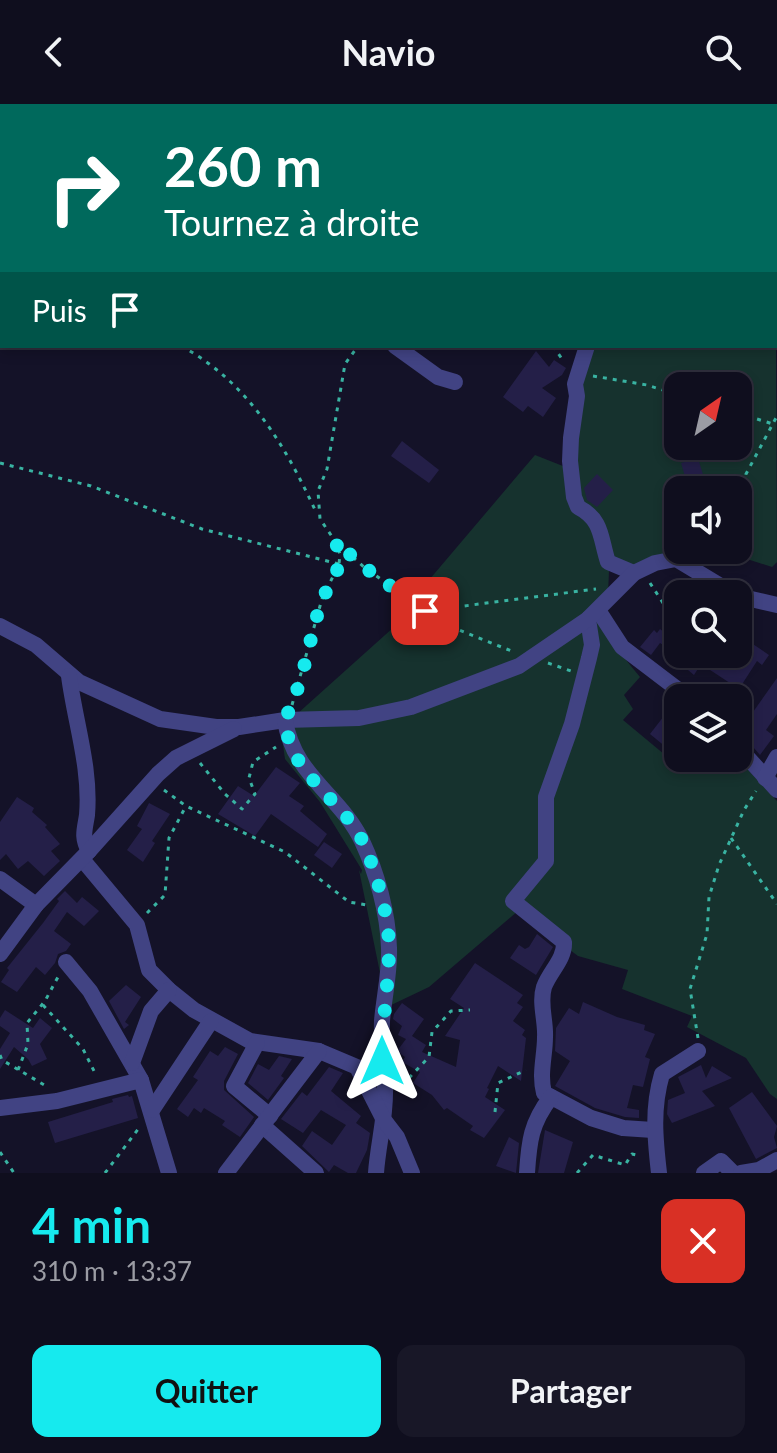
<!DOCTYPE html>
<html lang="fr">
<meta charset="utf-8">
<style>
body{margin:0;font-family:Lato,sans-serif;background:#181727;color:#f1f3f6;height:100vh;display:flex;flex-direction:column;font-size:30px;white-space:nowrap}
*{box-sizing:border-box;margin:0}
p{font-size:26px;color:#9b9ca4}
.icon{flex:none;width:44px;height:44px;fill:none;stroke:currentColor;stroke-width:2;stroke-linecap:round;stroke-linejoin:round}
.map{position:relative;height:1069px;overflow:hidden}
.panel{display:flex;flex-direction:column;background:#0f0e1e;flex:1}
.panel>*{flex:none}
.guide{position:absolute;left:0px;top:0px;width:778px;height:244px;box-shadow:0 4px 12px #0003,0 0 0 2px #2f2e3c;background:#00695c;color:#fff;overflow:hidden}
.needle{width:52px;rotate:34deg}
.controls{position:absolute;left:664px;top:268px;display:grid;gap:16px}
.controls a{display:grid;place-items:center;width:88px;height:88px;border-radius:16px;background:#0f0e1e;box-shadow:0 4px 12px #0003,0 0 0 2px #2f2e3c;font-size:40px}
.pin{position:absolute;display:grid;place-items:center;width:68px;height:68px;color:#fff;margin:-34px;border-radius:16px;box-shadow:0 4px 12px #0006}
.me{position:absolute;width:88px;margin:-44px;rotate:0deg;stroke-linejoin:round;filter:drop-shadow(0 0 6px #0008)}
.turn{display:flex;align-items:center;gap:28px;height:168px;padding:0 32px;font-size:36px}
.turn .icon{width:104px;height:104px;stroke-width:2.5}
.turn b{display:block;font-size:56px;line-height:68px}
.then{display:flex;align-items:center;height:76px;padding:0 32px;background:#0003;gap:16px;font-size:30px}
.round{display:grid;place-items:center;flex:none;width:84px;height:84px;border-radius:16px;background:#181727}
.headline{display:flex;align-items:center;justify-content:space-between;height:136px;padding:0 32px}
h1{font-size:48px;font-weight:700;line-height:60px;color:#16eaee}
.button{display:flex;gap:16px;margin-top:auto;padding:16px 32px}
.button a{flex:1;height:92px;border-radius:16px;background:#16eaee;color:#111;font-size:32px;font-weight:700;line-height:92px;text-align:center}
.button a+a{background:#181727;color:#f1f3f6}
header{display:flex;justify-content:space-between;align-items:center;height:104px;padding:0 32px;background:#0f0e1e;font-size:36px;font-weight:700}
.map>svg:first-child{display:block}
.green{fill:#16322e;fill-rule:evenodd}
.building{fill:#241f48}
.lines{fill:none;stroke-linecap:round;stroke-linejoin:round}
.path{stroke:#39b3a2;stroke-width:3;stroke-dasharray:4 6;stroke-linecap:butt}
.street{stroke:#414383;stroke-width:16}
.route{stroke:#16eaee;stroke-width:14;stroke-dasharray:0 25.2}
</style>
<header><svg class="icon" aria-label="back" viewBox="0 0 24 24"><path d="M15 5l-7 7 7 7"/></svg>Navio<svg class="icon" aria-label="search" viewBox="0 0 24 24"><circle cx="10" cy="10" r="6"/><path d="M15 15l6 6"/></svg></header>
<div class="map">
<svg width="777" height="1069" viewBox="0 0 777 1069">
<rect width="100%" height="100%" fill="#141228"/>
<path class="green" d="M 776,236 L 777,458 L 772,463 L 719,446 L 738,446 L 738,386 L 678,386 L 678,446 L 637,461 L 609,467 C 607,524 602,528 640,573 L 624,591 L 633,605 L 623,616 L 682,665 L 690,654 L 737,654 L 777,697 L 777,995 L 770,990 L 746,954 L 687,923 L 692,912 L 622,885 L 628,866 L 578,852 L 518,807 L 429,883 L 387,903 L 359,766 L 361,770 L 362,766 L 320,698 L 285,655 L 282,634 L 287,619 L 414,505 L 418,489 L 535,351 L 578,368 L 569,334 L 589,242 L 776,242 ZM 678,282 L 738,282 L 738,342 L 678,342 Z"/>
<g class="building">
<path d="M 536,247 L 549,263 L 554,256 L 566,264 L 562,271 L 542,284 L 556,294 L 543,313 L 528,302 L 523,308 L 503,293 Z"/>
<path d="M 402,337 L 439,366 L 429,379 L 391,352 Z"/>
<path d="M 698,354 L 704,374 L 687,379 L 681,359 Z"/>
<path d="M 597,370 L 613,386 L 597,403 L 587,396 L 584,384 Z"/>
<path d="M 660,525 L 678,540 L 678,550 L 738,550 L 738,530 L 769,551 L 762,561 L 757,557 L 739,585 L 701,560 L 694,571 L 682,561 L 689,552 L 686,550 L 683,554 L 660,539 L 651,551 L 640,543 L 654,526 L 657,529 Z"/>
<path d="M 777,574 L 777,610 L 766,626 L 774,632 L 760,651 L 747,636 L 748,634 L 738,627 L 738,597 L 753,608 Z"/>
<path d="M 671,603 L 678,608 L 678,653 L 650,630 Z"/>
<path d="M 276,663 L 300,679 L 289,692 L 304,702 L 300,707 L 327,730 L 318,743 L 271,710 L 255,732 L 218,710 L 238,682 L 254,692 Z"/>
<path d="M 17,693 L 34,704 L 32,708 L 47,721 L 45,723 L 60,740 L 51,747 L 60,757 L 44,772 L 28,757 L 18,765 L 6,750 L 0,756 L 0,718 Z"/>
<path d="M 149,699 L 170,710 L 152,737 L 155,739 L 143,758 L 127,746 L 142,725 L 137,722 Z"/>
<path d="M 324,738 L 342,750 L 332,764 L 314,751 Z"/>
<path d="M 65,787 L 77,799 L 82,793 L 99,807 L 84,822 L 67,808 L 54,827 L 71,840 L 66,847 L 58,850 L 55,859 L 45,871 L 36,863 L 17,888 L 1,878 L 9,866 L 7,864 L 43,819 L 59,797 L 57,795 Z"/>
<path d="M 537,830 L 553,843 L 536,871 L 510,854 L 519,841 L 525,845 L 529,843 Z"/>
<path d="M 475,859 L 523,891 L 517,899 L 523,903 L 513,917 L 525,926 L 522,931 L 526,934 L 521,977 L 498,962 L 487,984 L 489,985 L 485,993 L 505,1006 L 484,1034 L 470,1026 L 473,1022 L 447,1004 L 444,1006 L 432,991 L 413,979 L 420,968 L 402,958 L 405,953 L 397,947 L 406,935 L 398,931 L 402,922 L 393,915 L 394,910 L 402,899 L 424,915 L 412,932 L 426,941 L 422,948 L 456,963 L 460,936 L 445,932 L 464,904 L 450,895 Z"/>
<path d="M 126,881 L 141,893 L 125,918 L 129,921 L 124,925 L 109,897 Z"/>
<path d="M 583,898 L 617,913 L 645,921 L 644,926 L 655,930 L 645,953 L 650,955 L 643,983 L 633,981 L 627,1004 L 639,1006 L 639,1014 L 625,1013 L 595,1004 L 555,982 L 570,957 L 555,947 L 556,924 L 569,904 L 579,910 Z"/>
<path d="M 5,906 L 33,924 L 40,914 L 52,924 L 40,940 L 47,955 L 32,962 L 28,955 L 14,943 L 0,965 L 0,945 L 10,929 L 0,922 L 0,914 Z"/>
<path d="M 225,943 L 238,950 L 224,977 L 224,986 L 254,1013 L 240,1033 L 222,1021 L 225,1017 L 204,1004 L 201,1009 L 194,1004 L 188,1013 L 177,1005 L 198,976 L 193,973 L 210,947 L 218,952 Z"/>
<path d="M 279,952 L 292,955 L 281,972 L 284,974 L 268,996 L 248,979 L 258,960 L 269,966 Z"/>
<path d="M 701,961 L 706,974 L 712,962 L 732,974 L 702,987 L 715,1002 L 672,1019 L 667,1010 L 668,996 L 685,989 L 678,973 Z"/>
<path d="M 329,963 L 343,969 L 331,987 L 361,1012 L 356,1019 L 370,1029 L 367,1046 L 356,1069 L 348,1069 L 334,1061 L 329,1068 L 302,1042 L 312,1027 L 332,1041 L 346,1021 L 321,1006 L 303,1029 L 281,1015 L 302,988 L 307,992 Z"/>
<path d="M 752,988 L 777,1022 L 774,1033 L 777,1044 L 756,1055 L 729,1004 Z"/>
<path d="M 128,991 L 129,993 L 132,992 L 138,1014 L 55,1039 L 48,1018 L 113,998 L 112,995 Z"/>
<path d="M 545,1026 L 573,1038 L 564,1069 L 538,1069 Z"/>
<path d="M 509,1033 L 519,1039 L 516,1069 L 496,1062 Z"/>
</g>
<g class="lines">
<g class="path">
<path d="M 613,0 L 613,2"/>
<path d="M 773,0 L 774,2"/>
<path d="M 776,7 L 777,10"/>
<path d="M 0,133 L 2,135"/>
<path d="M 0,168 L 2,168"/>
<path d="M 181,242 C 248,278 285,341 316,408"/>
<path d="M 553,242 L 562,255 L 566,256"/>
<path d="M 593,272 L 647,281 L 678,291"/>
<path d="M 738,309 L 773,320"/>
<path d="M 0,359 L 91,382 L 202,425 L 339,460"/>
<path d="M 738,410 L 746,370 L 777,312"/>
<path d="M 338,440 L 364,463 L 425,507 L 459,526 L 514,548"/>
<path d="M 706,457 L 712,446"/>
<path d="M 650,479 L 667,505 L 671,525"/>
<path d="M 425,507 L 596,485"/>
<path d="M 548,559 L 571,567"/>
<path d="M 292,601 L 322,495 L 339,460 L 340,450 L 335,437 L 320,415 L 318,387 L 327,365 L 345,260 L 358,242"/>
<path d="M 200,659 L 225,690 L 242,705 L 255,690 L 249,674 L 253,658 L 276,643"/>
<path d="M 164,686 L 186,702 L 285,748 L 349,798 L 367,801"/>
<path d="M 731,734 L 777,800"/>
<path d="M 147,809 L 165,791 L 169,734 L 186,702"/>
<path d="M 43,901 L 83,945 L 96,971"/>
<path d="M 698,934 L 690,885 L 707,830 L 709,793 L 719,761 L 744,706 L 756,687"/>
<path d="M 0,951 L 2,956 L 46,982"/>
<path d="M 18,966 L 28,940 L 27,919 L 45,897 L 58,873"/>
<path d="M 400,977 L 407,976 L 429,953 L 432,928 L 451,907 L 470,906"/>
<path d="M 495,1008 L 498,979 L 526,966"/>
<path d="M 0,1048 L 14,1069"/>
<path d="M 105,1069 L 139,1024"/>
<path d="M 577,1069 L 593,1051 L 625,1061 L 632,1050 L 641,1052"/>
</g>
<g class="street">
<path d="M 268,0 L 269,2"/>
<path d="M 372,0 L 374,2"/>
<path d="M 84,2 L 89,0"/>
<path d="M 0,38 L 2,37"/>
<path d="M 776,88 L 777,88"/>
<path d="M 0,200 L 2,200"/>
<path d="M 0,235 L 2,229"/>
<path d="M 395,242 L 438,273 L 455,278"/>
<path d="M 587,242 L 575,280 L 577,292 L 571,334 L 570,357 L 574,393 L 578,403 C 603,416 600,434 608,458 L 634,469"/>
<path d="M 738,492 L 777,501"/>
<path d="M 598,506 L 622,543 L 689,594"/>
<path d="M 588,515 L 592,541 L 589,554 L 572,620 L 546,693 L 546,757 L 513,797 L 564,838 C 565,855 550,867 544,883 C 539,899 546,917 545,933 C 545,952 539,970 544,989 L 591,1014 L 623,1024 L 653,1026"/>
<path d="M 0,522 L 36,541 L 79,578 L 160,615 L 216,623 L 239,623 L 285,616 L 359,614 L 411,603 L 519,562 L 588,515 L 634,469 L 655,459 L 676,455 L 734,490"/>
<path d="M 69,572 C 75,618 91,664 87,711 C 85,725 81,733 89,747"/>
<path d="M 285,616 C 293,671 340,691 362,737 C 377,769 388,809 389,844 C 390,868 384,893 382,917 C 381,939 385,962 385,984 C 386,1013 378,1040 376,1069"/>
<path d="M 738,643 L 777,686"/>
<path d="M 765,674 L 777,653"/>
<path d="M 82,755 L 137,821 L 149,866 L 169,886 L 194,906 L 250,937 L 319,947 L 357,963 L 384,1016 L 397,1033 L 412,1069"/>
<path d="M 0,775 L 36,801"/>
<path d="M 0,850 L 36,801 L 89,747 L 158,670 L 176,654 L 234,625"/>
<path d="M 66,858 L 90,887 L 141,976"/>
<path d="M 257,939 L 234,982 L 270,1012"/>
<path d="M 132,959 L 151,907 L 169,886"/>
<path d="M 0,1004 L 57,997 L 141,976 L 169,1069"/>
<path d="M 152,1006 L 211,917"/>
<path d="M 262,1021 L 316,1069"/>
<path d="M 226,1069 L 319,947"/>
<path d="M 527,1069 C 529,1037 531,1019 551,993"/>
<path d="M 659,1069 C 655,1034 652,1004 662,970 L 698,947"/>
<path d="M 704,1069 L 721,1057 L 733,1069"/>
<path d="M 741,1069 L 759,1066 L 777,1056"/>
</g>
</g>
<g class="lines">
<path class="route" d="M 382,957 C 382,920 388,884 389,848 C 390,814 376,766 362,736 C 341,695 290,669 286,621 C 285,611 292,602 295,592 C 306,562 311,529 321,499 C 326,485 336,473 339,460 C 341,451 338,444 335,437 L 364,463 L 425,507"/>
</g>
</svg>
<div class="controls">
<a><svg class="needle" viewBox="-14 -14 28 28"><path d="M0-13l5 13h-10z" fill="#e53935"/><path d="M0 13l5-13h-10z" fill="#9b9ca4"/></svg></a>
<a><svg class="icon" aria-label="sound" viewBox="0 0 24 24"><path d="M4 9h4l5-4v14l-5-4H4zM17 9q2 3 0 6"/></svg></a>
<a><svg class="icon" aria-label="search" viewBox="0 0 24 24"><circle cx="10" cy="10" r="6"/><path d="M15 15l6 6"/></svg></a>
<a><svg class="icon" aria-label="layers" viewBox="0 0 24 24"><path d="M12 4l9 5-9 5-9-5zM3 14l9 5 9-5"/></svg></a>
</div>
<div class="pin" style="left:425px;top:507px;background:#d93025"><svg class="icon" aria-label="arrive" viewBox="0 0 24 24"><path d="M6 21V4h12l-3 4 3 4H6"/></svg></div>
<svg class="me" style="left:382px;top:957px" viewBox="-20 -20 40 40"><path d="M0-17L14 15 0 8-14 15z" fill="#16eaee" stroke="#fff" stroke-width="4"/></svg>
<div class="guide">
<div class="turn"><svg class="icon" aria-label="right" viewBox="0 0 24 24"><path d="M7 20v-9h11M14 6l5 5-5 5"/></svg><div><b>260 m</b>Tournez à droite</div></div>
<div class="then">Puis<svg class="icon" aria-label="arrive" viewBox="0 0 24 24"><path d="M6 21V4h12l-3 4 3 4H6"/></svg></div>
</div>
</div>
<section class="panel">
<div class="headline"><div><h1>4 min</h1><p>310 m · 13:37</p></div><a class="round" style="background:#d93025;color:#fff"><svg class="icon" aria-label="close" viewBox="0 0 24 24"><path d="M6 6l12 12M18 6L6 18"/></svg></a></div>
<div class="button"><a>Quitter</a><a>Partager</a></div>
</section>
